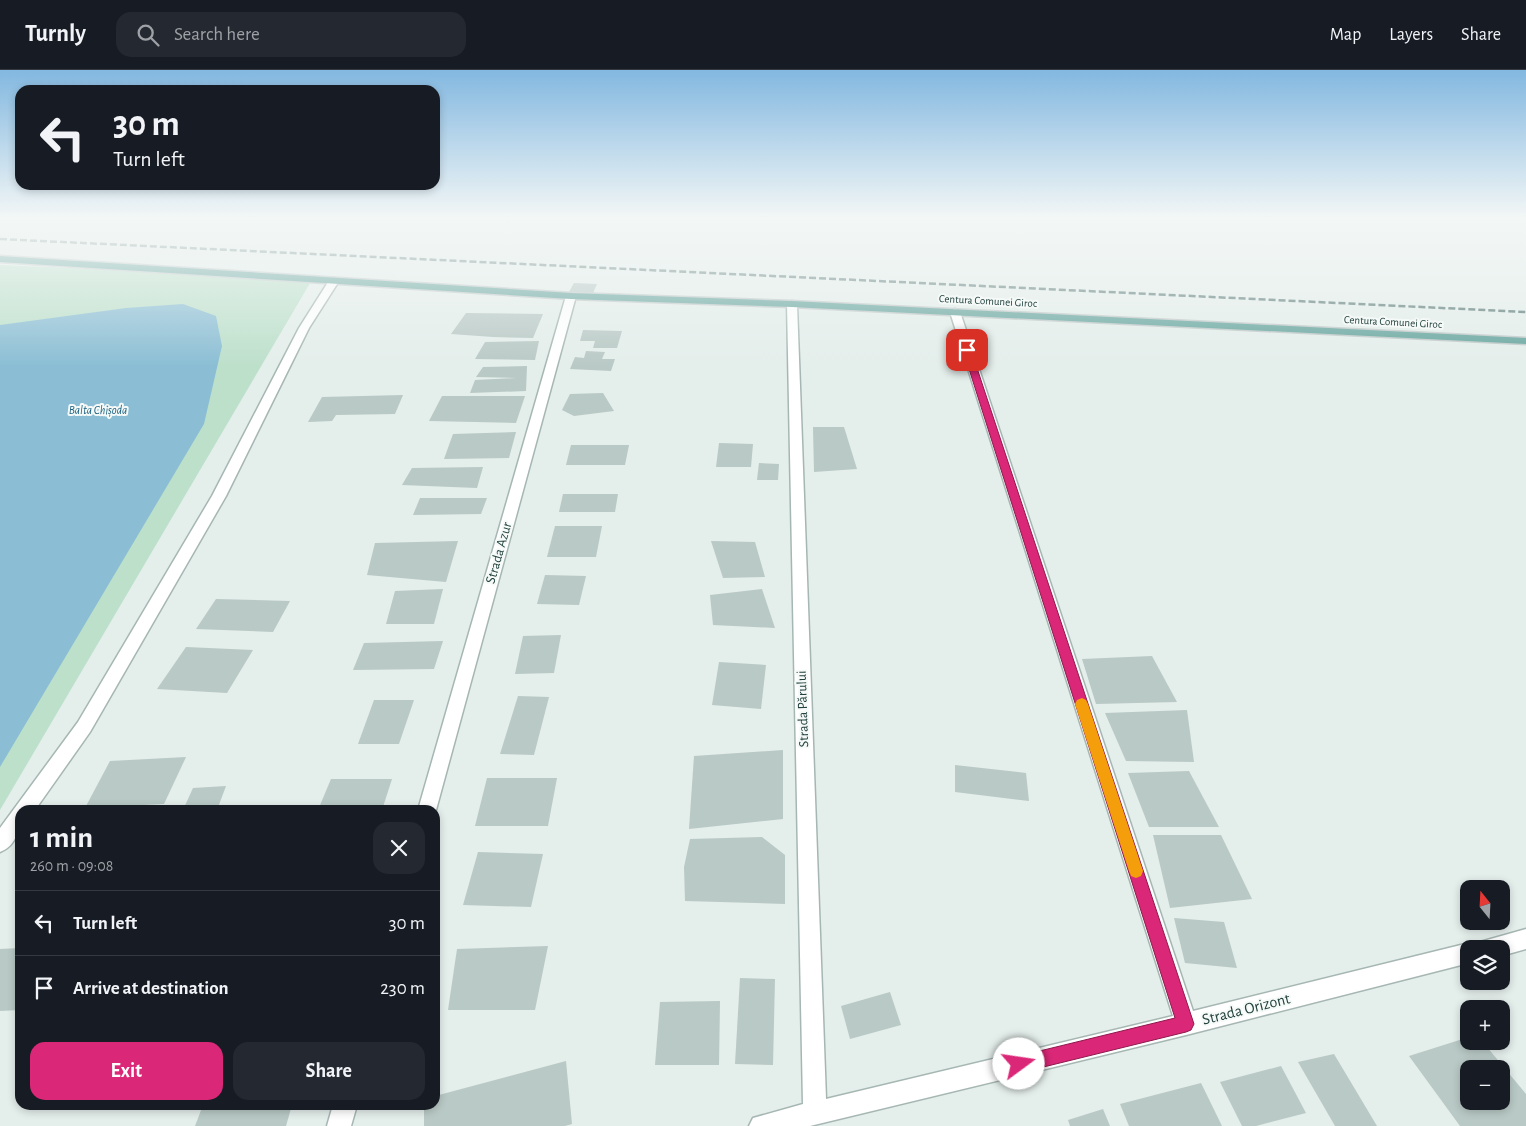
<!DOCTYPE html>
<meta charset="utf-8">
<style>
body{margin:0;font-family:"Alegreya Sans",sans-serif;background:#242831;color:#f1f3f6;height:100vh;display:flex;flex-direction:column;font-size:19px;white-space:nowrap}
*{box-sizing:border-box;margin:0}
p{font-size:16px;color:#9ea1a6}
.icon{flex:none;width:28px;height:28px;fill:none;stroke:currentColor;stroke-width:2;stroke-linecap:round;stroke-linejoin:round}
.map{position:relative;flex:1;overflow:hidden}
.side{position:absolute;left:15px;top:735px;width:425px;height:305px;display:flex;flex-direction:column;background:#171b24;border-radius:15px;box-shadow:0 2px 8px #0003}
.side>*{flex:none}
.guide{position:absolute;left:15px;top:15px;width:425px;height:105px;border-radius:15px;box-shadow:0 2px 8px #0003;background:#171b24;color:#f1f3f6;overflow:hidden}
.needle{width:32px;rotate:342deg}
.buttons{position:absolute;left:1460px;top:810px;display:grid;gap:10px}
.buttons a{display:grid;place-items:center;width:50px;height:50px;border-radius:10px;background:#171b24;box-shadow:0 2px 8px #0003;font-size:25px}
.pin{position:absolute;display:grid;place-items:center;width:42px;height:42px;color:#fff;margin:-21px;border-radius:10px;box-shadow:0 2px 8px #0006}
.me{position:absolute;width:55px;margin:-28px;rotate:76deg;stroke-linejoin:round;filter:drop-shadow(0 0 4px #0008)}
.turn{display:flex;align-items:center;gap:18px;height:105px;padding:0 15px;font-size:22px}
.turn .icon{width:65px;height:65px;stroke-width:2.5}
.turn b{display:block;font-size:35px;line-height:42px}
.round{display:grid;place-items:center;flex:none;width:52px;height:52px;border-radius:15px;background:#242831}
.summary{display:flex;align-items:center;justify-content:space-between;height:85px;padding:0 15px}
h1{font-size:30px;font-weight:700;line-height:38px}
.cta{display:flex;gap:10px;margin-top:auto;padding:10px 15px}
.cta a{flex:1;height:58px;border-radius:15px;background:#db2777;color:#fff;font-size:20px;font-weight:700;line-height:58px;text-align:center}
.cta a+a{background:#242831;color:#f1f3f6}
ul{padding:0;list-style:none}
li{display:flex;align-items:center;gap:15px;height:65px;padding:0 15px;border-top:1px solid #363941}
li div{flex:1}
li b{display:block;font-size:19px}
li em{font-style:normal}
header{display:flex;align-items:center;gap:30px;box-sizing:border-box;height:70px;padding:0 25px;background:#171b24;border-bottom:1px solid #363941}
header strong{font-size:24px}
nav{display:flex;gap:28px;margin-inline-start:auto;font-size:18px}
.search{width:350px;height:45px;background:#242831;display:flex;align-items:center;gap:12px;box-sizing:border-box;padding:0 18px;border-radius:15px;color:#9ea1a6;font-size:19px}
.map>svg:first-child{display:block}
.green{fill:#bde0cb}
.water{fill:#8bbed4}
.building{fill:#b9c9c5;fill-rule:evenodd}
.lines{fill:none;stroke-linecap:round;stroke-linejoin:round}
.minor-casing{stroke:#a6b7b3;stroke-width:3}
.major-casing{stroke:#c1cac9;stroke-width:3}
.minor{fill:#fff;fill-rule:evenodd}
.major{fill:#67a59e;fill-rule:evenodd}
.rail{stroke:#5d7c78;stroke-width:2.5;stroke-dasharray:7 3;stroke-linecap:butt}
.route{fill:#db2777;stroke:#8e194d}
.slow{fill:#f59e0b}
.labels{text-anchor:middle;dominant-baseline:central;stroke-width:4;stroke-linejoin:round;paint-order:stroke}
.far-street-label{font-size:11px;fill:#23413d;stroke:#f5faf8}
.far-water-label{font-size:12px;font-style:italic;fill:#1a5f7f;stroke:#f5faf8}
.street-label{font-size:14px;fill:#23413d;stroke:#f5faf8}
.near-street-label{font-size:16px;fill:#23413d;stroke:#f5faf8}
</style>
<header>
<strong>Turnly</strong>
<div class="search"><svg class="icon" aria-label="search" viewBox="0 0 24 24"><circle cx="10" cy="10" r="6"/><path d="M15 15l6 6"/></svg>Search here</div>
<nav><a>Map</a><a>Layers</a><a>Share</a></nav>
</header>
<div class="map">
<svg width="1526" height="1056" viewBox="0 0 1526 1056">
<rect width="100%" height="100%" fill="#e4eeeb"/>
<path class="green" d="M 0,195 L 313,208 L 0,740 Z"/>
<path class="water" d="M 183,234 L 216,246 L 222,276 L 204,354 L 0,697 L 0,255 L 126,238 Z"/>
<g class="building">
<path d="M 574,213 L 597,214 L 593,223 L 569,222 Z"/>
<path d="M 466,243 L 543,244 L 533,268 L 493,267 L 451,264 Z"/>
<path d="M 583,260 L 622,261 L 617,278 L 593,278 L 595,271 L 580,271 Z"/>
<path d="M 539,271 L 535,290 L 475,289 L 485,272 Z"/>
<path d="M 586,281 L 605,282 L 602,289 L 615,289 L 611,301 L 570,299 L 575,287 L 584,288 Z"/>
<path d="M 527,296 L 526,321 L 470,323 L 475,310 L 516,308 L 476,307 L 483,297 Z"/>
<path d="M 603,323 L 614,341 L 574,346 L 562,340 L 570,324 Z"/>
<path d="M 403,325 L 395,344 L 336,345 L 332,351 L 308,352 L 322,327 Z"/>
<path d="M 442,326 L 525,326 L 516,353 L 429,351 Z"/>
<path d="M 813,357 L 844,357 L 857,399 L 814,402 Z"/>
<path d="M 516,362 L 509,388 L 444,389 L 453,364 Z"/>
<path d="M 719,373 L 753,374 L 751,397 L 716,397 Z"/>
<path d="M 571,375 L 629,375 L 625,395 L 566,395 Z"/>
<path d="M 759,393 L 779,394 L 778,410 L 757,410 Z"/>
<path d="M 483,397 L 477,418 L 402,415 L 412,398 Z"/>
<path d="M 563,424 L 618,424 L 615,442 L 559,442 Z"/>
<path d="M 420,428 L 487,428 L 481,444 L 413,445 Z"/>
<path d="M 555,456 L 602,456 L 596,487 L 547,487 Z"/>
<path d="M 458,471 L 446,512 L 367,505 L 375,473 Z"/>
<path d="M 711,471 L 755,472 L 765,507 L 723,508 Z"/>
<path d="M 545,505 L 586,506 L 579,535 L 537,534 Z"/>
<path d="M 443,519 L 434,554 L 386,554 L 395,521 Z"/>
<path d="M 762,519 L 775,558 L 713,555 L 710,525 Z"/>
<path d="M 216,529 L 290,531 L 273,562 L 196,559 Z"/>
<path d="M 561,565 L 554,603 L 515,604 L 523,566 Z"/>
<path d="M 443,571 L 434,599 L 353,600 L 364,573 Z"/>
<path d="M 186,577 L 253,580 L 227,623 L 157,619 Z"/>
<path d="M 1152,586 L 1177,632 L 1096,634 L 1082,589 Z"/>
<path d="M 719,592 L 766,595 L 761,639 L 712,635 Z"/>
<path d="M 518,626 L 549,627 L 534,685 L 500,684 Z"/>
<path d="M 374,630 L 414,630 L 399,674 L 358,674 Z"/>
<path d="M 1187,640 L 1194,692 L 1126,691 L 1105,643 Z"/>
<path d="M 783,680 L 783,749 L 689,759 L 694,686 Z"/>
<path d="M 186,687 L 164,734 L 85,738 L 110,691 Z"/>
<path d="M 955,695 L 1026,703 L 1029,731 L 955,722 Z"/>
<path d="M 1189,701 L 1219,757 L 1149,757 L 1128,703 Z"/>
<path d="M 487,708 L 557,708 L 548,756 L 475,756 Z"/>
<path d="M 331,709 L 392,709 L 382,740 L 318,740 Z"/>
<path d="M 226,716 L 217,740 L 183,740 L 193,718 Z"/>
<path d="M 1153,765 L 1221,765 L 1252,829 L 1170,838 Z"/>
<path d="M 762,767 L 785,785 L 785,834 L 685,831 L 684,797 L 690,769 Z"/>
<path d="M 478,782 L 543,784 L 531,837 L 463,835 Z"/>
<path d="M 1174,848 L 1224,852 L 1237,898 L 1185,893 Z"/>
<path d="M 548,876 L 535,940 L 448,940 L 457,879 Z"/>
<path d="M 20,878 L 20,940 L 0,941 L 0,879 Z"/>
<path d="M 740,908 L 775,909 L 773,995 L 735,994 Z"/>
<path d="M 890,922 L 901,955 L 850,969 L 841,936 Z"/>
<path d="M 720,931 L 719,995 L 655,995 L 660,932 Z"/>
<path d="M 1469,967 L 1469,971 L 1482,971 L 1526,1024 L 1526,1056 L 1460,1056 L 1409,986 ZM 1469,999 L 1501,999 L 1501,1031 L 1469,1031 Z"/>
<path d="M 1334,984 L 1377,1056 L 1335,1056 L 1298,992 Z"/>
<path d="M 566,991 L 572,1054 L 565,1056 L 424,1056 L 424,1035 L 435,1035 L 435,1026 Z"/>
<path d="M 1281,996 L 1306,1043 L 1256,1056 L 1242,1056 L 1220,1012 Z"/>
<path d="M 1201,1013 L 1222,1056 L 1129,1056 L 1120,1034 Z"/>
<path d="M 203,1035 L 292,1035 L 286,1056 L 195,1056 Z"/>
<path d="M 1103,1039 L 1110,1056 L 1070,1056 L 1068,1050 Z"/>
</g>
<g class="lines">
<defs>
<g id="minor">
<path d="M 334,208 L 339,211 L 309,258 L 226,426 L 90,662 L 35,740 L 20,740 C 20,757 18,775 0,782 L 0,758 L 78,652 L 212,426 L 299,258 L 330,209 Z"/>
<path d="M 571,223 L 576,226 L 436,740 L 435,743 L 435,740 L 418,740 L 566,226 Z"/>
<path d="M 792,231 L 797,234 L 826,1029 L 1173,946 L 950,242 L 955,239 L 960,242 L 1193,941 L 1469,873 L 1477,878 L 1480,872 L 1526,859 L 1526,879 L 1501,886 L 1501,879 L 1469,879 L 1469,893 L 1186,965 L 810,1056 L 749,1056 L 753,1048 L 803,1034 L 787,234 Z"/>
<path d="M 333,1035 L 357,1035 L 351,1056 L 327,1056 Z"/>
</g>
<path id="major" d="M 0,186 L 571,223 L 792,231 L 1526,268 L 1526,274 L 792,237 L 571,229 L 0,192 Z"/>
</defs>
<use href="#minor" class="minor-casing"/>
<use href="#major" class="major-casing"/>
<use href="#minor" class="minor"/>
<use href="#major" class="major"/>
<path class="rail" d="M 0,169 L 1526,242"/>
</g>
<linearGradient id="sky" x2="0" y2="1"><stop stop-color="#83b8e0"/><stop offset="0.5" stop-color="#f3f7f6"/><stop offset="1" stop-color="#f3f7f6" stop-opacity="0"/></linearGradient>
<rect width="1526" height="296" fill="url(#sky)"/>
<path class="route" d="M 967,277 L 971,280 L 1194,954 L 1191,960 L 1186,962 L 1019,1003 L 1013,1000 L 1010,994 L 1013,988 L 1019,986 L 1175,948 L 963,280 Z"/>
<path class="slow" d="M 1082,628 L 1086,630 L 1088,634 L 1143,801 L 1141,806 L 1136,808 L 1131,806 L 1129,801 L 1075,634 L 1077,630 Z"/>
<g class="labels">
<g class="far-street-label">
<text transform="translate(988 231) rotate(3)">Centura Comunei Giroc</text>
<text transform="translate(1393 252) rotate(3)">Centura Comunei Giroc</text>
</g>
<g class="far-water-label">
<text x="98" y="340">Balta Chișoda</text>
</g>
<g class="street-label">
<text transform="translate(499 483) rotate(-74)">Strada Azur</text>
<text transform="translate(803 639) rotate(-92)">Strada Părului</text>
</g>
<g class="near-street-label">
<text transform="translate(1246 939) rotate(-14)">Strada Orizont</text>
</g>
</g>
</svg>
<div class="buttons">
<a><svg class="needle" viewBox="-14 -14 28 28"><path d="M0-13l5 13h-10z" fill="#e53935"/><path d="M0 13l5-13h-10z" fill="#9ea1a6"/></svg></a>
<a><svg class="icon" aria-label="layers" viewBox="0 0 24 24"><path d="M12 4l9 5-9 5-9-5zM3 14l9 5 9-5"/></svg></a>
<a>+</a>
<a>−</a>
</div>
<div class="pin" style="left:967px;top:280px;background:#d93025"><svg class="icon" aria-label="arrive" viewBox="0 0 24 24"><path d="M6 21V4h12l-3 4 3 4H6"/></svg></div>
<svg class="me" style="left:1019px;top:994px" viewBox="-20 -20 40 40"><circle r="19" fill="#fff"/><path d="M0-13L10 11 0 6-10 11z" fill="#db2777"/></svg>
<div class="guide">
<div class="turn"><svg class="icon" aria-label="left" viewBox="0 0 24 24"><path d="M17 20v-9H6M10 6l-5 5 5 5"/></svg><div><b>30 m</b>Turn left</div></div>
</div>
<section class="side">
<div class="summary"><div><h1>1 min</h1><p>260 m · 09:08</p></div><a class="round"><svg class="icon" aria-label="close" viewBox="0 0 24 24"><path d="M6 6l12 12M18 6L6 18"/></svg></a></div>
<ul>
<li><svg class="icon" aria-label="left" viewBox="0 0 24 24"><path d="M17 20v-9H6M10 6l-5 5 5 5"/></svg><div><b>Turn left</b></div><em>30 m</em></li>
<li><svg class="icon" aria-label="arrive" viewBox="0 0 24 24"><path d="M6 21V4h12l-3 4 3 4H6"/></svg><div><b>Arrive at destination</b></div><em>230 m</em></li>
</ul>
<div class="cta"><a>Exit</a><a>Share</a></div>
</section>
</div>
